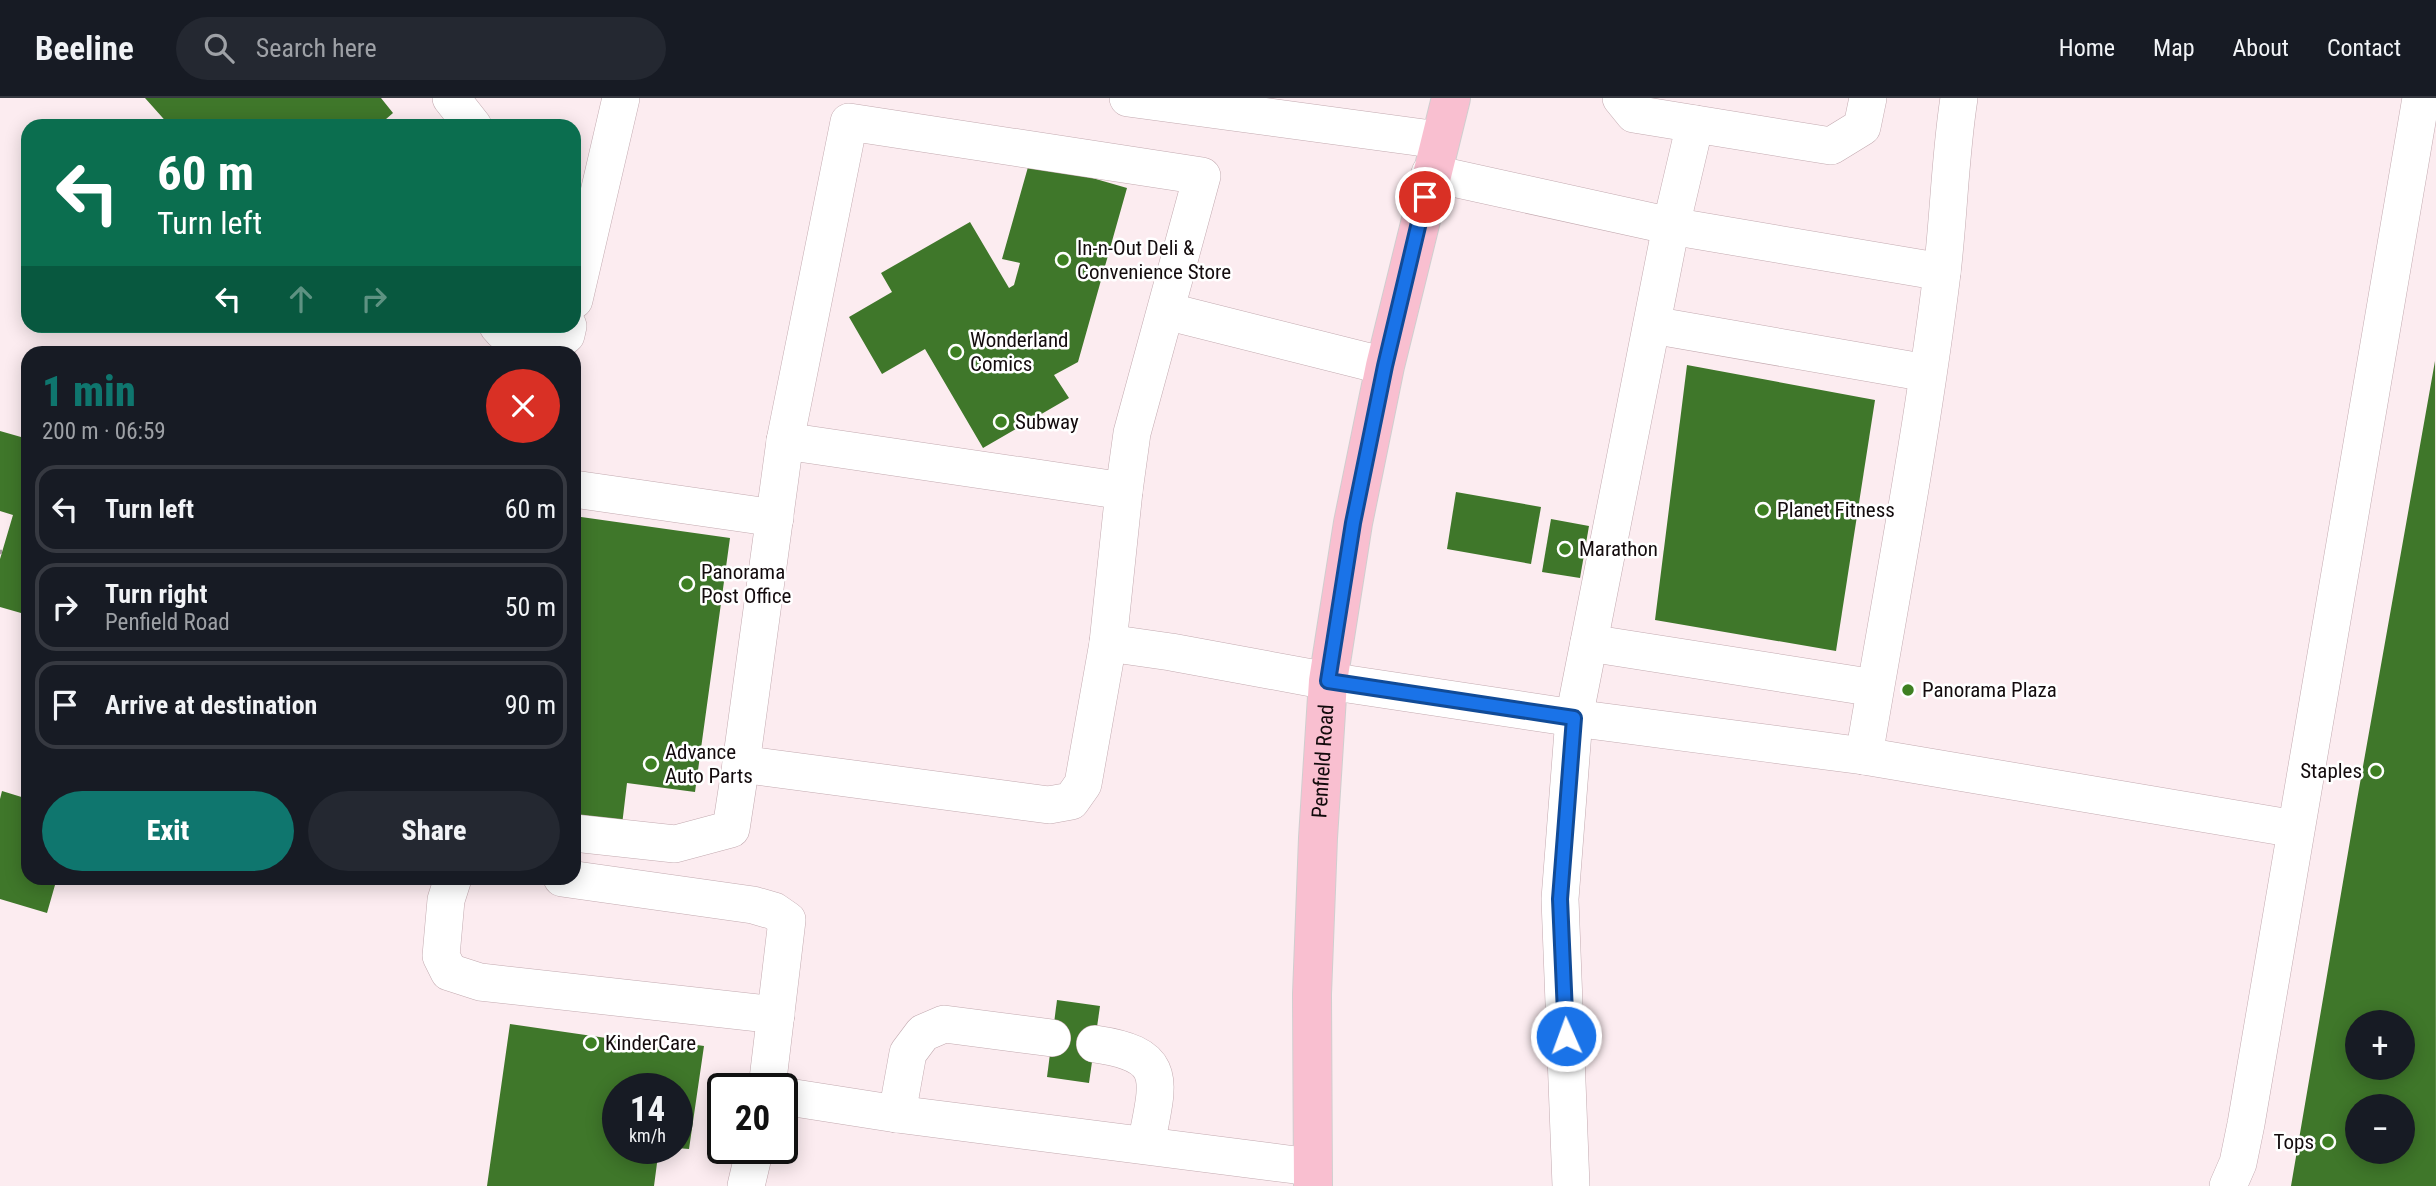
<!DOCTYPE html>
<meta charset="utf-8">
<style>
body{margin:0;font-family:"Roboto Condensed",sans-serif;background:#242831;color:#f1f3f6;height:100vh;display:flex;flex-direction:column;font-size:26px;white-space:nowrap}
*{box-sizing:border-box;margin:0}
p{font-size:23px;color:#9ea1a6}
.icon{flex:none;width:38px;height:38px;fill:none;stroke:currentColor;stroke-width:2;stroke-linecap:round;stroke-linejoin:round}
.map{position:relative;flex:1;overflow:hidden}
.sheet{position:absolute;left:21px;top:248px;width:560px;height:539px;display:flex;flex-direction:column;background:#171b24;border-radius:21px;box-shadow:0 4px 18px #0003}
.sheet>*{flex:none}
.hud{position:absolute;left:21px;top:21px;width:560px;height:214px;border-radius:21px;box-shadow:0 4px 18px #0003;background:#0b6e4f;color:#fff;overflow:hidden}
.buttons{position:absolute;left:2345px;top:912px;display:grid;gap:14px}
.buttons a{display:grid;place-items:center;width:70px;height:70px;border-radius:50%;background:#171b24;box-shadow:0 4px 18px #0003;font-size:35px}
.speed{position:absolute;left:602px;top:975px;display:flex;gap:14px;font-size:35px;font-weight:700;text-align:center}
.speed>*{display:grid;place-content:center;width:91px;height:91px;border-radius:50%;background:#171b24;box-shadow:0 4px 18px #0003;line-height:1}
.speed small{font-size:18px;font-weight:400}
.speed .limit{border:4px solid #111;border-radius:10px;background:#fff;color:#111}
.pin{position:absolute;display:grid;place-items:center;width:60px;height:60px;color:#fff;margin:-30px;border:4px solid #fff;border-radius:50%;box-shadow:0 2px 7px #0007}
.me{position:absolute;width:77px;margin:-38px;rotate:358deg;stroke-linejoin:round;filter:drop-shadow(0 0 5px #0008)}
.turn{display:flex;align-items:center;gap:24px;height:147px;padding:0 21px;font-size:32px}
.turn .icon{width:91px;height:91px;stroke-width:2.5}
.turn b{display:block;font-size:49px;line-height:60px}
.lanes{display:flex;align-items:center;height:66px;padding:0 21px;background:#0003;justify-content:center;gap:35px;direction:ltr}
.lanes .off{opacity:.35}
.round{display:grid;place-items:center;flex:none;width:74px;height:74px;border-radius:37px;background:#242831}
.summary{display:flex;align-items:center;justify-content:space-between;height:119px;padding:0 21px}
h1{font-size:42px;font-weight:800;line-height:52px;color:#0f766e}
.primary-button{display:flex;gap:14px;margin-top:auto;padding:14px 21px}
.primary-button a{flex:1;height:80px;border-radius:42px;background:#0f766e;color:#fff;font-size:28px;font-weight:800;line-height:80px;text-align:center}
.primary-button a+a{background:#242831;color:#f1f3f6}
ul{padding:0;list-style:none}
li{display:flex;align-items:center;gap:21px;height:88px;margin:0 14px 10px;padding:0 7px;border:4px solid #363941;border-radius:21px}
li div{flex:1}
li b{display:block;font-size:26px}
li em{font-style:normal}
header{display:flex;align-items:center;gap:42px;box-sizing:border-box;height:98px;padding:0 35px;background:#171b24;border-bottom:2px solid #363941}
header strong{font-size:33px}
nav{display:flex;gap:38px;margin-inline-start:auto;font-size:24px}
.search{width:490px;height:63px;background:#242831;display:flex;align-items:center;gap:18px;box-sizing:border-box;padding:0 24px;border-radius:38px;color:#9ea1a6;font-size:26px}
.map>svg:first-child{display:block}
.building{fill:#3f772a;fill-rule:evenodd}
.lines{fill:none;stroke-linecap:round;stroke-linejoin:round}
.minor-casing{stroke:#c3aab0;stroke-width:38}
.major-casing{stroke:#d0cecf;stroke-width:40}
.path{stroke:#a39699;stroke-width:4.5;stroke-dasharray:5 3.5;stroke-linecap:butt}
.minor{stroke:#fff;stroke-width:37}
.major{stroke:#f9bfd0;stroke-width:38}
.route-casing{stroke:#114b97;stroke-width:18}
.route{stroke:#1a73e8;stroke-width:12}
.poi-dot{fill:#3e8022;stroke:#fff;stroke-width:2.5}
.labels{text-anchor:middle;dominant-baseline:central;stroke-width:5;stroke-linejoin:round;paint-order:stroke}
.poi-label{font-size:21px;fill:#130b0d;stroke:#fff;text-anchor:start}
.street-label{font-size:21px;fill:#130b0d;stroke:#fff}
</style>
<header>
<strong>Beeline</strong>
<div class="search"><svg class="icon" aria-label="search" viewBox="0 0 24 24"><circle cx="10" cy="10" r="6"/><path d="M15 15l6 6"/></svg>Search here</div>
<nav><a>Home</a><a>Map</a><a>About</a><a>Contact</a></nav>
</header>
<div class="map">
<svg width="2436" height="1088" viewBox="0 0 2436 1088">
<rect width="100%" height="100%" fill="#fcecf0"/>
<g class="building">
<path d="M 145,0 L 381,0 L 393,15 L 378,28 L 184,28 L 181,24 L 177,28 L 170,28 Z"/>
<path d="M 1030,62 L 1127,90 L 1078,264 L 1054,277 L 1069,300 L 983,350 L 925,251 L 882,276 L 849,219 L 892,194 L 881,175 L 970,124 L 1009,190 L 1014,187 L 1020,165 L 1002,161 Z"/>
<path d="M 2435,263 L 2436,1088 L 2291,1088 L 2357,702 ZM 2357,924 L 2403,924 L 2403,970 L 2357,970 ZM 2357,1008 L 2403,1008 L 2403,1054 L 2357,1054 Z"/>
<path d="M 1687,267 L 1875,302 L 1836,553 L 1655,522 Z"/>
<path d="M 0,333 L 28,341 L 28,385 L 21,408 L 28,410 L 28,517 L 0,509 L 0,461 L 13,417 L 0,413 Z"/>
<path d="M 1456,394 L 1541,409 L 1531,466 L 1447,451 Z"/>
<path d="M 574,418 L 730,440 L 695,694 L 627,685 L 622,727 L 574,720 Z"/>
<path d="M 1551,421 L 1589,428 L 1580,480 L 1542,474 Z"/>
<path d="M 2,693 L 28,701 L 28,780 L 57,780 L 47,815 L 0,801 L 0,701 Z"/>
<path d="M 1057,902 L 1100,908 L 1089,985 L 1047,979 Z"/>
<path d="M 510,926 L 675,950 L 676,944 L 704,948 L 689,1051 L 677,1050 L 677,990 L 618,990 L 618,1050 L 659,1050 L 654,1088 L 487,1088 Z"/>
</g>
<g class="lines">
<defs>
<g id="minor">
<path d="M 451,0 L 473,28"/>
<path d="M 1128,0 L 1439,42"/>
<path d="M 1621,0 L 1634,16 L 1831,48 L 1862,29 L 1868,0"/>
<path d="M 849,24 L 1202,78 L 1132,335 L 1124,393 L 1108,545 L 1083,686 L 1071,703 L 1049,707 L 741,666 L 785,343 Z"/>
<path d="M 1430,75 L 1671,128 L 1942,174"/>
<path d="M 574,202 L 621,0"/>
<path d="M 1166,213 L 1385,268"/>
<path d="M 1652,227 L 1927,275"/>
<path d="M 498,228 C 511,245 531,246 552,248 L 566,237 L 568,228"/>
<path d="M 785,343 L 1124,393"/>
<path d="M 574,391 L 775,420"/>
<path d="M 1108,545 L 1171,554 L 1328,583 L 1574,620 L 1864,658 L 2295,731"/>
<path d="M 1589,545 L 1875,590"/>
<path d="M 1864,658 C 1891,497 1922,337 1942,175 C 1949,116 1950,58 1959,0"/>
<path d="M 574,735 L 675,746 L 731,731 L 741,666"/>
<path d="M 453,780 L 446,802 L 441,858 L 449,874 L 480,884 L 776,917"/>
<path d="M 562,780 L 753,807 L 774,813 L 787,822 L 767,990"/>
<path d="M 1095,946 C 1171,957 1158,983 1146,1047"/>
<path d="M 782,998 L 897,1016 L 1311,1069"/>
<path d="M 897,1016 L 908,955 L 923,935 L 944,926 L 1052,940"/>
<path d="M 746,1088 L 755,1050"/>
<path d="M 1571,1088 L 1560,801 L 1574,620 L 1671,128 L 1695,26"/>
<path d="M 2228,1088 L 2238,1065 L 2246,1026 L 2421,0"/>
</g>
<g id="major">
<path id="s1" d="M 1313,1088 L 1312,896 L 1318,740 L 1328,583 L 1353,425 L 1385,268 L 1451,0"/>
</g>
</defs>
<use href="#minor" class="minor-casing"/>
<use href="#major" class="major-casing"/>
<path class="path" d="M 0,454 L 2,454"/>
<use href="#minor" class="minor"/>
<use href="#major" class="major"/>
</g>
<g class="lines">
<defs>
<path id="route" d="M 1425,99 L 1385,268 L 1353,425 L 1328,583 L 1574,620 L 1560,801 L 1566,938"/>
</defs>
<use href="#route" class="route-casing"/>
<use href="#route" class="route"/>
</g>
<g class="poi-dot">
<circle cx="1063" cy="162" r="7"/>
<circle cx="956" cy="254" r="7"/>
<circle cx="1001" cy="324" r="7"/>
<circle cx="1763" cy="412" r="7"/>
<circle cx="1565" cy="451" r="7"/>
<circle cx="687" cy="486" r="7"/>
<circle cx="1908" cy="592" r="7"/>
<circle cx="651" cy="666" r="7"/>
<circle cx="2376" cy="673" r="7"/>
<circle cx="591" cy="945" r="7"/>
<circle cx="2328" cy="1044" r="7"/>
</g>
<g class="labels">
<g class="poi-label">
<text x="1077" y="150">In-n-Out Deli &amp;<tspan x="1077" dy="24">Convenience Store</tspan></text>
<text x="970" y="242">Wonderland<tspan x="970" dy="24">Comics</tspan></text>
<text x="1015" y="324">Subway</text>
<text x="1777" y="412">Planet Fitness</text>
<text x="1579" y="451">Marathon</text>
<text x="701" y="474">Panorama<tspan x="701" dy="24">Post Office</tspan></text>
<text x="1922" y="592">Panorama Plaza</text>
<text x="665" y="654">Advance<tspan x="665" dy="24">Auto Parts</tspan></text>
<text x="2362" y="673" text-anchor="end">Staples</text>
<text x="605" y="945">KinderCare</text>
<text x="2314" y="1044" text-anchor="end">Tops</text>
</g>
<g class="street-label">
<text stroke="none"><textPath href="#s1" startOffset="425">Penfield Road</textPath></text>
</g>
</g>
</svg>
<div class="buttons">
<a>+</a>
<a>−</a>
</div>
<div class="speed"><div>14<small>km/h</small></div><div class="limit">20</div></div>
<div class="pin" style="left:1425px;top:99px;background:#d93025"><svg class="icon" aria-label="arrive" viewBox="0 0 24 24"><path d="M6 21V4h12l-3 4 3 4H6"/></svg></div>
<svg class="me" style="left:1566px;top:938px" viewBox="-20 -20 40 40"><circle r="17" fill="#1a73e8" stroke="#fff" stroke-width="3"/><path d="M0-11L8 9 0 5-8 9z" fill="#fff"/></svg>
<div class="hud">
<div class="turn"><svg class="icon" aria-label="left" viewBox="0 0 24 24"><path d="M17 20v-9H6M10 6l-5 5 5 5"/></svg><div><b>60 m</b>Turn left</div></div>
<div class="lanes"><svg class="icon" aria-label="left" viewBox="0 0 24 24"><path d="M17 20v-9H6M10 6l-5 5 5 5"/></svg><svg class="icon off" aria-label="ahead" viewBox="0 0 24 24"><path d="M12 20V5M6 11l6-6 6 6"/></svg><svg class="icon off" aria-label="right" viewBox="0 0 24 24"><path d="M7 20v-9h11M14 6l5 5-5 5"/></svg></div>
</div>
<section class="sheet">
<div class="summary"><div><h1>1 min</h1><p>200 m · 06:59</p></div><a class="round" style="background:#d93025;color:#fff"><svg class="icon" aria-label="close" viewBox="0 0 24 24"><path d="M6 6l12 12M18 6L6 18"/></svg></a></div>
<ul>
<li><svg class="icon" aria-label="left" viewBox="0 0 24 24"><path d="M17 20v-9H6M10 6l-5 5 5 5"/></svg><div><b>Turn left</b></div><em>60 m</em></li>
<li><svg class="icon" aria-label="right" viewBox="0 0 24 24"><path d="M7 20v-9h11M14 6l5 5-5 5"/></svg><div><b>Turn right</b><p>Penfield Road</p></div><em>50 m</em></li>
<li><svg class="icon" aria-label="arrive" viewBox="0 0 24 24"><path d="M6 21V4h12l-3 4 3 4H6"/></svg><div><b>Arrive at destination</b></div><em>90 m</em></li>
</ul>
<div class="primary-button"><a>Exit</a><a>Share</a></div>
</section>
</div>
